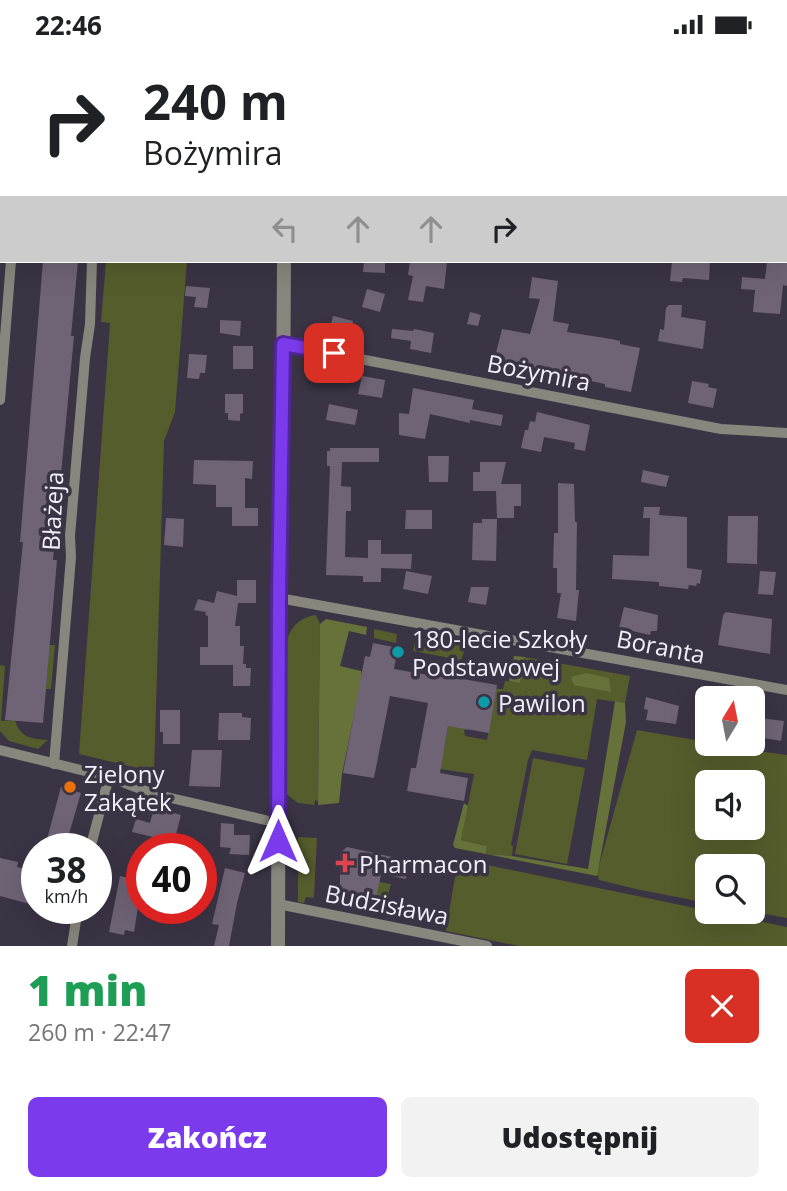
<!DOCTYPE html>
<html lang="pl">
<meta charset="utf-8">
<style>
body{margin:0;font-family:"Open Sans",sans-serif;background:#f2f2f2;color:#202124;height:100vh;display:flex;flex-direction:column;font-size:26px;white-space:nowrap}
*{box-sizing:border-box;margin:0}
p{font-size:23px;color:#757577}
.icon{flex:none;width:38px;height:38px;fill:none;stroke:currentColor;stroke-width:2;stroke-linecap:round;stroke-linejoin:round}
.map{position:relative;height:897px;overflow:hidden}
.sheet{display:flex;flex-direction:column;background:#fff;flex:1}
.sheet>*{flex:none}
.top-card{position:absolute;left:0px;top:0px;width:788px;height:214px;box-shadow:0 7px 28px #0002;background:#fff;color:#202124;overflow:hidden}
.needle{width:46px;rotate:10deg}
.tools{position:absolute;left:695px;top:637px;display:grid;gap:14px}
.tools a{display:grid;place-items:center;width:70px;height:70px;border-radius:10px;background:#fff;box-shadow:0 7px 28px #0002;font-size:35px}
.speed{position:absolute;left:21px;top:784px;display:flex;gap:14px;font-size:35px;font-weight:700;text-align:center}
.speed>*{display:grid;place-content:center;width:91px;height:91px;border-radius:50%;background:#fff;box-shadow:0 7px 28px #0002;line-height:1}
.speed small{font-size:18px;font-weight:400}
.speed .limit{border:10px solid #d22;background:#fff;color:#111}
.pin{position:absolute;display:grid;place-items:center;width:60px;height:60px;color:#fff;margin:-30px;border-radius:14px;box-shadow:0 4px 10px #0006}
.me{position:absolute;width:77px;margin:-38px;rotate:0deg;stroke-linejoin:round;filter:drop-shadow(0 0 5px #0008)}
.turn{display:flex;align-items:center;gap:24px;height:147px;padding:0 28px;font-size:32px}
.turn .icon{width:91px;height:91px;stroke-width:2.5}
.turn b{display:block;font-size:49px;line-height:60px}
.lanes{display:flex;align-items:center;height:66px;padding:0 28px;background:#0003;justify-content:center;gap:35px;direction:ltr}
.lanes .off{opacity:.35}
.round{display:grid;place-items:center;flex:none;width:74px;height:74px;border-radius:10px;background:#f2f2f2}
.headline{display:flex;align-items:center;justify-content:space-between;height:119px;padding:0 28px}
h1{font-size:42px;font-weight:800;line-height:52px;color:#1e9e55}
.action{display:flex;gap:14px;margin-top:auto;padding:14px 28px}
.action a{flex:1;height:80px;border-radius:10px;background:#7c3aed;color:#fff;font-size:28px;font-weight:800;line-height:80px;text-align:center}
.action a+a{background:#f2f2f2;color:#202124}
.status{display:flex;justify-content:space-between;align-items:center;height:49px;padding:0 35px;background:#fff;direction:ltr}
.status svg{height:19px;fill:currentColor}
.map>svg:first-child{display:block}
.green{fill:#555d2c;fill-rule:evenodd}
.forest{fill:#67713a}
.building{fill:#6f6476}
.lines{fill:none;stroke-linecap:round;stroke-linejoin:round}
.minor{stroke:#89867d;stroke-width:10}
.tertiary{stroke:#89867d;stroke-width:14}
.rail{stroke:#908a99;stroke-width:4.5;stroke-dasharray:3.5 7;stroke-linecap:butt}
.route-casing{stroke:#51269a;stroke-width:18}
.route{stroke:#7c3aed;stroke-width:12}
.culture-dot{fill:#0f9aa8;stroke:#3b3445;stroke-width:2.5}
.food-dot{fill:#e8710a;stroke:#3b3445;stroke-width:2.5}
.health-dot{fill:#e0444e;stroke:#3b3445;stroke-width:2.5}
.labels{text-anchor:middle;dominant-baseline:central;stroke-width:7;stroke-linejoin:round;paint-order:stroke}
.street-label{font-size:24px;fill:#f4f0fb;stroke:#3b3445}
.poi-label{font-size:24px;fill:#f4f0fb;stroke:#3b3445;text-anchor:start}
</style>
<div class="status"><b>22:46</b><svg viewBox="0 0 49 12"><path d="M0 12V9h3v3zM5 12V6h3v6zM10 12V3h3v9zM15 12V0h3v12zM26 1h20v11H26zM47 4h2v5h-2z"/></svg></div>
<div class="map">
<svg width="787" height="897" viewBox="0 0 787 897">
<rect width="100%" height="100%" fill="#3b3445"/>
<g class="green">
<path d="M 106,212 L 187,212 L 175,363 L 164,392 L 154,723 L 79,705 L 110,274 L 101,273 Z"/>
<path d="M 58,467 L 63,467 L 62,487 L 64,497 L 55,496 Z"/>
<path d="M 316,566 L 320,575 L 318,752 L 315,751 L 314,756 L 298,754 L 285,744 L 285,734 L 287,733 L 287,591 C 291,577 301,568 316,566 Z"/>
<path d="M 374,580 L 397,585 L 396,594 L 374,589 Z"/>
<path d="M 416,589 L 460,596 L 466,598 L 461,611 L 413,602 Z"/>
<path d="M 49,596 L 55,596 L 51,640 L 46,640 Z"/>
<path d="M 525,608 L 630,627 L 625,654 L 597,650 L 587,711 L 532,701 L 528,711 L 511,796 L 513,797 L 512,807 L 486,805 L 487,797 L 461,791 L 474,725 L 440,720 L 456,635 L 470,680 L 464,681 L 465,687 L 487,691 L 496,640 L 503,640 L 505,632 L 520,633 Z"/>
<path d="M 0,616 L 5,617 L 1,672 L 15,671 C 20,689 32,690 48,691 L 38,700 L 9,692 L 0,682 Z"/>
<path d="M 637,681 L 707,693 L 707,695 L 787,706 L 787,869 L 753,863 L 752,817 L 707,817 L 707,854 L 636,840 L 599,831 L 597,824 ZM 707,733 L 752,733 L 752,779 L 707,779 Z"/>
<path d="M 533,709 L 585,719 L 567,815 L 515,805 Z"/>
<path d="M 298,788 L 317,789 L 314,847 L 313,849 L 306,848 L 304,854 L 298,853 Z"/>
<path d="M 458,810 L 787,878 L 787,897 L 519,897 L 446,882 Z"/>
<path d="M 379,833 L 391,835 L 386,853 L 376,850 Z"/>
</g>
<g class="forest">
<path d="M 326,570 L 367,578 L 366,586 L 349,582 L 340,617 L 361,622 L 362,627 L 342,725 L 339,754 L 318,756 L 320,575 Z"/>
<path d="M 514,607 L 525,608 L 520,634 L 509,632 Z"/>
<path d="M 586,624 L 609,629 L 611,643 L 574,636 L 571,628 Z"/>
<path d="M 615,652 L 625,654 L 626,673 L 597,827 L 455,799 L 453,796 L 464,754 L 468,757 L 461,791 L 487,797 L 486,805 L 512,807 L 588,820 Z"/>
</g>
<g class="building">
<path d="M 43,212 L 78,212 L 71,287 L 74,287 L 53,511 L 57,511 L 43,674 L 5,671 L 23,493 L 20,493 Z"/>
<path d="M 364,212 L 385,212 L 385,224 L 363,223 Z"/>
<path d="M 410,212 L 447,213 L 444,240 L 426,237 L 423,253 L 408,251 L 413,227 L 408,226 Z"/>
<path d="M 672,212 L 710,212 L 709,231 L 683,229 L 682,233 L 670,232 Z"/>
<path d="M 767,212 L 787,212 L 787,237 L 783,236 L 780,265 L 753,263 L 755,241 L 741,240 L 742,228 L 765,230 Z"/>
<path d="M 532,228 L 558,232 L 553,272 L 569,275 L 567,283 L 611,290 L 620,292 L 620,295 L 640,299 L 631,343 L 605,338 L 605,335 L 552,324 L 551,328 L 493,316 L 502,280 L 530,285 L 540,250 L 529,249 Z"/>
<path d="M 186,237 L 210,239 L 207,259 L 194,258 L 196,248 L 185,247 Z"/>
<path d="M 367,240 L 385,245 L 380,263 L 362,258 Z"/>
<path d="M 669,256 L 682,256 L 681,268 L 706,272 L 703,300 L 658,292 L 660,280 L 664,281 L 666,259 Z"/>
<path d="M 470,263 L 481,266 L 478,277 L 467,275 Z"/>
<path d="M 333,267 L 353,272 L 349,289 L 329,284 Z"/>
<path d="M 220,271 L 241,272 L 240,287 L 220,284 Z"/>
<path d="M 392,280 L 413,282 L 414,280 L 434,284 L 431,304 L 410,300 L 411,292 L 391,289 Z"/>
<rect x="233" y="297" width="20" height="23"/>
<path d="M 189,305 L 207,306 L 205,324 L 200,324 L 199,330 L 187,329 Z"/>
<path d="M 362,327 L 385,331 L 382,349 L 358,345 Z"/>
<path d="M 692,332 L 709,335 L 708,338 L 717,340 L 713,359 L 688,354 Z"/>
<path d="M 413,339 L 474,351 L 472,360 L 503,366 L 501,377 L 470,371 L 470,374 L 430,365 L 425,390 L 399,386 L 399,364 L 409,365 Z"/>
<path d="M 225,345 L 243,345 L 243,364 L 240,365 L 240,372 L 228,371 L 228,364 L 225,364 Z"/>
<path d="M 329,355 L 358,361 L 355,376 L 326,371 Z"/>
<path d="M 537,363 L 590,376 L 585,402 L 574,400 L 575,394 L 544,388 L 541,403 L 521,399 L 525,381 L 528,381 L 530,372 L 535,373 Z"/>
<path d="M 330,399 L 379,399 L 379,413 L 342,413 L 341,437 L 351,438 L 351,462 L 346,462 L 345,508 L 368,509 L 368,491 L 381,491 L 381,505 L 412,505 L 411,520 L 381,519 L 381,533 L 363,533 L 363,527 L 326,526 L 330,417 L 327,417 L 327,402 L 330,402 Z"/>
<path d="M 428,407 L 449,407 L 448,433 L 429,433 Z"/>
<path d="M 194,411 L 253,412 L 252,430 L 245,429 L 245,459 L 258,459 L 258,477 L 232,477 L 232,458 L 216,458 L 216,436 L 193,435 Z"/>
<path d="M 480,413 L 506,413 L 501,435 L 521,435 L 521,457 L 514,457 L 514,469 L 497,469 L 496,442 L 473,442 L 473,423 L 480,423 Z"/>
<path d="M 643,421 L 669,427 L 666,438 L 641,433 Z"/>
<path d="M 558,434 L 574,435 L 575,473 L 577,473 L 576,541 L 579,541 L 576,572 L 557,569 L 561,544 L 557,544 L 557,519 L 553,519 L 554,484 L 558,484 Z"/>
<path d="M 644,458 L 660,458 L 659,466 L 687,468 L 687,519 L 702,521 L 700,535 L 697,534 L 696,537 L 689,536 L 688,540 L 659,537 L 659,533 L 612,530 L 613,506 L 649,507 L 650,469 L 643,469 Z"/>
<path d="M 406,461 L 432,461 L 432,480 L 405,480 Z"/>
<path d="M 728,467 L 758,467 L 757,515 L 727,514 Z"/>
<path d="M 166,469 L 184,470 L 183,498 L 164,496 Z"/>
<path d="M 482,470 L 497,470 L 496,512 L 472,511 L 473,474 L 482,474 Z"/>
<path d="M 406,522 L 432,527 L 428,545 L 403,540 Z"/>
<path d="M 760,522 L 776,523 L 773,546 L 758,545 Z"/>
<path d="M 237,531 L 256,531 L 256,554 L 238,554 L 235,577 L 240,577 L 240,597 L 244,597 L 243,615 L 246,615 L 246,619 L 251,619 L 250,637 L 233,637 L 233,616 L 200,616 L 200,598 L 208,598 L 208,567 L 205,566 L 206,563 L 194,561 L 198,550 L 214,554 L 217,542 L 237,547 Z"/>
<path d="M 471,538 L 489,538 L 486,556 L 468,553 Z"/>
<path d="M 624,558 L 658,566 L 657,582 L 651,582 L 650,586 L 619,579 Z"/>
<path d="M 726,563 L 772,570 L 770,605 L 718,596 L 723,566 Z"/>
<path d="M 373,594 L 398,599 L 394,620 L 439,628 L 442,616 L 459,619 L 457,629 L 497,636 L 489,684 L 448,677 L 440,724 L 468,729 L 464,752 L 407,742 L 411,719 L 416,719 L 428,654 L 390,647 L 374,729 L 343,724 L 365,607 L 370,608 Z"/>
<path d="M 646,648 L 679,657 L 676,675 L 646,671 L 648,661 L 644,660 Z"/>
<path d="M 160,661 L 180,661 L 180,695 L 163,695 L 163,683 L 160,683 Z"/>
<path d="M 219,664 L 242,664 L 242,668 L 251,669 L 250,691 L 218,691 Z"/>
<path d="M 752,668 L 784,672 L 781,692 L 752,687 Z"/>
<path d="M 192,701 L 222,701 L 220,738 L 189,737 Z"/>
<path d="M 61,738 L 81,744 L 66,795 L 47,790 Z"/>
<path d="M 154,759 L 181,766 L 174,793 L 132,783 L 136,770 L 150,774 Z"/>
<path d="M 221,774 L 234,775 L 234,786 L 250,786 L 249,806 L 229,805 L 231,799 L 220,798 Z"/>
<path d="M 347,798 L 410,812 L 406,830 L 381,825 L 376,850 L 340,844 L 340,804 Z"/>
<path d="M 0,809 L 18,813 L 17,818 L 37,823 L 37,857 L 0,847 Z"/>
<path d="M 225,819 L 245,824 L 237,854 L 229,897 L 214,897 L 219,876 L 212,875 Z"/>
<path d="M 120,827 L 142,832 L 142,853 L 139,852 L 134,883 L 125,881 L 124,886 L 109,883 Z"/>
</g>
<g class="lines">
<g class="minor">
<path d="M 786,162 L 787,162"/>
<path d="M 283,295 L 721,380 L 787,384"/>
<path d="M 0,351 L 11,212"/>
<path d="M 279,549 L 787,641"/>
<path d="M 0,701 L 109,728 L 154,745 L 269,772 L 278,772"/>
<path d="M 54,715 L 71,508 L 70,487 L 85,309 L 90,275 L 92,212"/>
<path d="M 90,800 L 109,728"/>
<path d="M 278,855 L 487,897"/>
<path d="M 72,897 L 78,859"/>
</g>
<g class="tertiary">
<path d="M 285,0 L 285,2"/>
<path d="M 278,897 L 279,549 L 283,367 L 284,212"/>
</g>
<g class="rail">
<path d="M 674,0 L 678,2"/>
<path d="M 693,0 L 697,2"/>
<path d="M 786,45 L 787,45"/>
</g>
</g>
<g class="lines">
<defs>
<path id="route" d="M 278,792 L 279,549 L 283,295 L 334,304"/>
</defs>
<use href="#route" class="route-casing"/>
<use href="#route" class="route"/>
</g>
<g class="culture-dot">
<circle cx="398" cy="603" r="7"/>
<circle cx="484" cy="653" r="7"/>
</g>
<circle class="food-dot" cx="70" cy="738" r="7"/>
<path class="health-dot" d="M341.5 803.5h7v7h7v7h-7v7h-7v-7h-7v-7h7z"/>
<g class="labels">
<g class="street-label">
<text transform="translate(539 323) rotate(11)">Bożymira</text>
<text transform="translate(52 462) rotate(-87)">Błażeja</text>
<text transform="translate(661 597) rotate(11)">Boranta</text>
<text transform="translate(387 855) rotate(11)">Budzisława</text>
</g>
<g class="poi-label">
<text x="412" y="589">180-lecie Szkoły<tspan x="412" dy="28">Podstawowej</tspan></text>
<text x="498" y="653">Pawilon</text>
<text x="84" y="724">Zielony<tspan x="84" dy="28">Zakątek</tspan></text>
<text x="359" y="814">Pharmacon</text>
</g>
</g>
</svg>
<div class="tools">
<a><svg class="needle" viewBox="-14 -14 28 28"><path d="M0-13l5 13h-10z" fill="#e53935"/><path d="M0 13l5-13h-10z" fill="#757577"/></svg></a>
<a><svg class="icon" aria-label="sound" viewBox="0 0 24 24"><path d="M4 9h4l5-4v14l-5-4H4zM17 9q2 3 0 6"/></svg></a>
<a><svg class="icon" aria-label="search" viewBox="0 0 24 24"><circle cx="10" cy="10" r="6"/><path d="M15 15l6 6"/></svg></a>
</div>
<div class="speed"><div>38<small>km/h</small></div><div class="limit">40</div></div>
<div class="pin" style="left:334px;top:304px;background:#d93025"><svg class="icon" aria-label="arrive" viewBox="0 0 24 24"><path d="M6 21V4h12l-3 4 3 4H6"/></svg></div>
<svg class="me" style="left:278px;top:792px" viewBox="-20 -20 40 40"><path d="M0-17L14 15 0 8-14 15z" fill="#7c3aed" stroke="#fff" stroke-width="4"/></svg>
<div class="top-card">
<div class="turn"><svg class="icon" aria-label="right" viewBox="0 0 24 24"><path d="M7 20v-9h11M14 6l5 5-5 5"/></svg><div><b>240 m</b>Bożymira</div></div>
<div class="lanes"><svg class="icon off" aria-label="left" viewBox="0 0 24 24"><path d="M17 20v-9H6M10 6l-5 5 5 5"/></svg><svg class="icon off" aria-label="ahead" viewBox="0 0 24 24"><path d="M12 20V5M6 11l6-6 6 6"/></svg><svg class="icon off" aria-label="ahead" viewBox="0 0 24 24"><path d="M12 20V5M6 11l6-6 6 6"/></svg><svg class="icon" aria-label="right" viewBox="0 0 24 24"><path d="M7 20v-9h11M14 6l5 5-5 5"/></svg></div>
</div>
</div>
<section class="sheet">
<div class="headline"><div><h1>1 min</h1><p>260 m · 22:47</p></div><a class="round" style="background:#d93025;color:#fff"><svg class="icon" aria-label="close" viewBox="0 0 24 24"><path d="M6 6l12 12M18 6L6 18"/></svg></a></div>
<div class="action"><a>Zakończ</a><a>Udostępnij</a></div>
</section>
